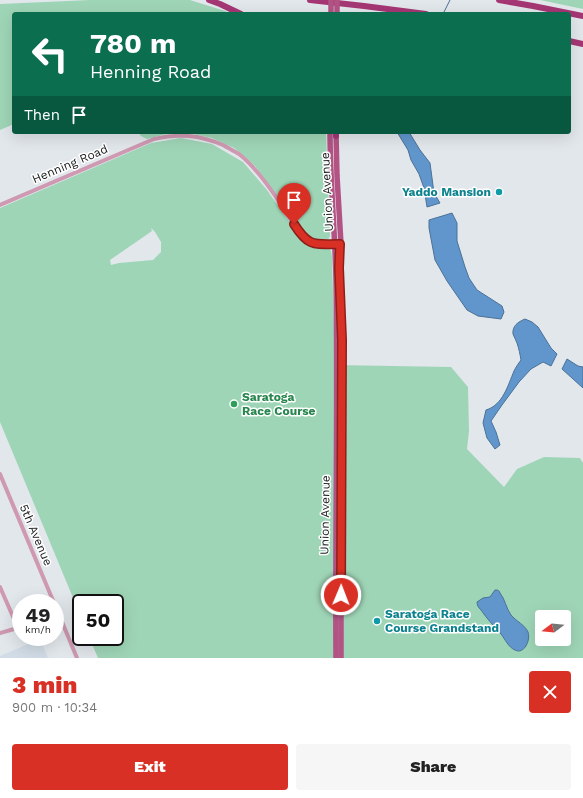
<!DOCTYPE html>
<meta charset="utf-8">
<style>
body{margin:0;font-family:"Work Sans",sans-serif;background:#f6f6f6;color:#222;height:100vh;display:flex;flex-direction:column;font-size:15px;white-space:nowrap}
*{box-sizing:border-box;margin:0}
p{font-size:13px;color:#767676}
.icon{flex:none;width:22px;height:22px;fill:none;stroke:currentColor;stroke-width:2;stroke-linecap:round;stroke-linejoin:round}
.map{position:relative;height:658px;overflow:hidden}
.panel{display:flex;flex-direction:column;background:#fff;flex:1}
.panel>*{flex:none}
.guide{position:absolute;left:12px;top:12px;width:559px;height:122px;border-radius:4px;box-shadow:0 4px 16px #0002;background:#0b6e4f;color:#fff;overflow:hidden}
.needle{width:26px;rotate:254deg}
.buttons{position:absolute;left:535px;top:610px;display:grid;gap:8px}
.buttons a{display:grid;place-items:center;width:36px;height:36px;border-radius:4px;background:#fff;box-shadow:0 4px 16px #0002;font-size:20px}
.speed{position:absolute;left:12px;top:594px;display:flex;gap:8px;font-size:20px;font-weight:700;text-align:center}
.speed>*{display:grid;place-content:center;width:52px;height:52px;border-radius:50%;background:#fff;box-shadow:0 4px 16px #0002;line-height:1}
.speed small{font-size:10px;font-weight:400}
.speed .limit{border:2px solid #111;border-radius:6px;background:#fff;color:#111}
.pin{position:absolute;display:grid;place-items:center;width:34px;height:34px;color:#fff;margin:-41px -17px;border-radius:50% 50% 50% 0;rotate:-45deg;box-shadow:0 0 4px #0007}
.pin .icon{rotate:45deg}
.me{position:absolute;width:44px;margin:-22px;rotate:1deg;stroke-linejoin:round;filter:drop-shadow(0 0 3px #0008)}
.turn{display:flex;align-items:center;gap:14px;height:84px;padding:0 12px;font-size:18px}
.turn .icon{width:52px;height:52px;stroke-width:2.5}
.turn b{display:block;font-size:28px;line-height:34px}
.then{display:flex;align-items:center;height:38px;padding:0 12px;background:#0003;gap:8px;font-size:15px}
.round{display:grid;place-items:center;flex:none;width:42px;height:42px;border-radius:4px;background:#f6f6f6}
.overview{display:flex;align-items:center;justify-content:space-between;height:68px;padding:0 12px}
h1{font-size:24px;font-weight:800;line-height:30px;color:#d93025}
.button{display:flex;gap:8px;margin-top:auto;padding:8px 12px}
.button a{flex:1;height:46px;border-radius:4px;background:#d93025;color:#fff;font-size:16px;font-weight:800;line-height:46px;text-align:center}
.button a+a{background:#f6f6f6;color:#222}
.map>svg:first-child{display:block}
.built{fill:#d1dce6}
.green{fill:#9fd5b7;fill-rule:evenodd}
.water{fill:#6196cc;stroke:#4b7197}
.lines{fill:none;stroke-linecap:round;stroke-linejoin:round}
.stream{stroke:#4b7197;stroke-width:1}
.minor{stroke:#ce99b1;stroke-width:4}
.major{stroke:#b25384;stroke-width:5.5}
.highway{stroke:#a53674;stroke-width:6}
.major-bridge{stroke:#b25384;stroke-width:5.5}
.route-casing{stroke:#8d1f18;stroke-width:10}
.route{stroke:#d93025;stroke-width:7}
.culture-dot{fill:#0f9aa8;stroke:#fff;stroke-width:1.5}
.leisure-dot{fill:#2e9e5b;stroke:#fff;stroke-width:1.5}
.labels{text-anchor:middle;dominant-baseline:central;stroke-width:3;stroke-linejoin:round;paint-order:stroke}
.street-label{font-size:12px;fill:#181a1b;stroke:#fff}
.culture-label{font-size:12px;font-weight:bold;fill:#0d838f;stroke:#fff;text-anchor:end}
.leisure-label{font-size:12px;font-weight:bold;fill:#27864d;stroke:#fff;text-anchor:start}
</style>
<div class="map">
<svg width="583" height="658" viewBox="0 0 583 658">
<rect width="100%" height="100%" fill="#e2e7ec"/>
<path class="built" d="M 40,639 L 48,658 L 0,658 L 0,656 Z"/>
<g class="green">
<path d="M 90,0 L 190,0 L 225,11 L 232,14 L 14,14 L 14,124 L 0,130 L 0,4 Z"/>
<path d="M 540,0 L 583,0 L 583,9 Z"/>
<path d="M 138,132 L 326,132 L 330,236 L 328,240 C 317,243 310,238 302,232 L 255,166 L 245,157 L 234,148 L 212,138 L 184,132 L 170,133 L 147,139 L 141,136 Z"/>
<path d="M 181,138 L 212,144 L 243,162 L 267,190 L 300,237 L 309,244 L 330,249 L 331,251 L 332,257 L 335,365 L 451,367 L 468,387 L 469,431 L 467,449 L 504,487 L 517,469 L 544,457 L 580,458 L 583,463 L 583,658 L 98,658 L 89,637 L 115,637 L 115,603 L 81,603 L 81,617 L 0,422 L 0,208 L 151,143 ZM 151,228 L 155,232 L 161,242 L 161,252 L 153,260 L 119,263 L 111,265 L 110,260 L 152,231 ZM 542,617 L 564,617 L 564,639 L 542,639 Z"/>
</g>
<g class="water">
<path d="M 397,132 L 409,132 L 420,150 L 430,163 L 434,193 L 440,203 L 427,207 L 424,188 L 419,174 L 411,160 L 408,150 Z"/>
<path d="M 452,213 L 457,223 L 457,241 L 465,267 L 469,278 L 477,290 L 502,306 L 504,312 L 501,319 L 478,316 L 467,310 L 447,281 L 435,260 L 429,228 L 429,220 Z"/>
<path d="M 525,319 L 532,322 L 538,327 L 551,348 L 557,354 L 551,366 L 543,362 L 531,369 L 519,382 L 502,405 L 491,421 L 496,432 L 500,445 L 495,449 L 487,438 L 483,423 L 486,410 C 503,405 508,385 514,371 C 516,367 518,364 521,360 C 520,354 519,349 517,343 C 516,340 514,337 513,334 C 512,326 518,322 525,319 Z"/>
<path d="M 567,359 L 578,366 L 583,367 L 583,388 L 562,369 Z"/>
<path d="M 495,590 C 498,590 499,590 500,593 C 505,599 506,608 511,615 C 516,621 525,625 528,632 C 531,640 524,655 515,650 C 508,647 505,639 501,634 C 494,626 487,619 481,610 C 478,607 477,605 477,602 L 483,598 L 490,597 Z"/>
</g>
<g class="lines">
<path class="stream" d="M 444,12 L 450,0"/>
<g class="minor">
<path d="M 0,205 L 154,139 C 179,133 199,135 223,145 C 228,148 234,151 239,154 C 262,172 283,208 299,232 C 312,246 319,245 336,244"/>
<path d="M 0,474 L 54,603"/>
<path d="M 0,587 L 18,628"/>
<path d="M 55,605 L 77,658"/>
<path d="M 0,633 L 21,627"/>
</g>
<g class="major">
<path d="M 330,132 C 330,181 335,231 336,280 C 338,406 335,532 336,658"/>
<path d="M 336,133 L 337,176 L 341,244 L 339,268 L 341,340 L 341,658"/>
</g>
<g class="highway">
<path d="M 209,0 L 220,4 L 241,14"/>
<path d="M 310,0 L 364,6 L 426,14"/>
<path d="M 499,0 L 533,6 L 583,16"/>
<path d="M 569,41 L 583,44"/>
<path d="M 336,136 L 336,132"/>
</g>
<g class="major-bridge">
<path d="M 331,14 L 331,0"/>
<path d="M 337,14 L 337,0"/>
</g>
</g>
<g class="lines">
<defs>
<path id="route" d="M 294,224 C 309,248 315,244 340,244 L 339,268 L 342,340 L 341,595"/>
</defs>
<use href="#route" class="route-casing"/>
<use href="#route" class="route"/>
</g>
<g class="culture-dot">
<circle cx="499" cy="192" r="4"/>
<circle cx="377" cy="621" r="4"/>
</g>
<circle class="leisure-dot" cx="234" cy="404" r="4"/>
<g class="labels">
<g class="street-label">
<text transform="translate(70 164) rotate(-23)">Henning Road</text>
<text transform="translate(327 192) rotate(-93)">Union Avenue</text>
<text transform="translate(325 515) rotate(-89)">Union Avenue</text>
<text transform="translate(36 535) rotate(67)">5th Avenue</text>
</g>
<g class="culture-label">
<text x="491" y="192">Yaddo Mansion</text>
<text x="385" y="614" text-anchor="start">Saratoga Race<tspan x="385" dy="14">Course Grandstand</tspan></text>
</g>
<g class="leisure-label">
<text x="242" y="397">Saratoga<tspan x="242" dy="14">Race Course</tspan></text>
</g>
</g>
</svg>
<div class="buttons">
<a><svg class="needle" viewBox="-14 -14 28 28"><path d="M0-13l5 13h-10z" fill="#e53935"/><path d="M0 13l5-13h-10z" fill="#767676"/></svg></a>
</div>
<div class="speed"><div>49<small>km/h</small></div><div class="limit">50</div></div>
<div class="pin" style="left:294px;top:224px;background:#d93025"><svg class="icon" aria-label="arrive" viewBox="0 0 24 24"><path d="M6 21V4h12l-3 4 3 4H6"/></svg></div>
<svg class="me" style="left:341px;top:595px" viewBox="-20 -20 40 40"><circle r="17" fill="#d93025" stroke="#fff" stroke-width="3"/><path d="M0-11L8 9 0 5-8 9z" fill="#fff"/></svg>
<div class="guide">
<div class="turn"><svg class="icon" aria-label="left" viewBox="0 0 24 24"><path d="M17 20v-9H6M10 6l-5 5 5 5"/></svg><div><b>780 m</b>Henning Road</div></div>
<div class="then">Then<svg class="icon" aria-label="arrive" viewBox="0 0 24 24"><path d="M6 21V4h12l-3 4 3 4H6"/></svg></div>
</div>
</div>
<section class="panel">
<div class="overview"><div><h1>3 min</h1><p>900 m · 10:34</p></div><a class="round" style="background:#d93025;color:#fff"><svg class="icon" aria-label="close" viewBox="0 0 24 24"><path d="M6 6l12 12M18 6L6 18"/></svg></a></div>
<div class="button"><a>Exit</a><a>Share</a></div>
</section>
